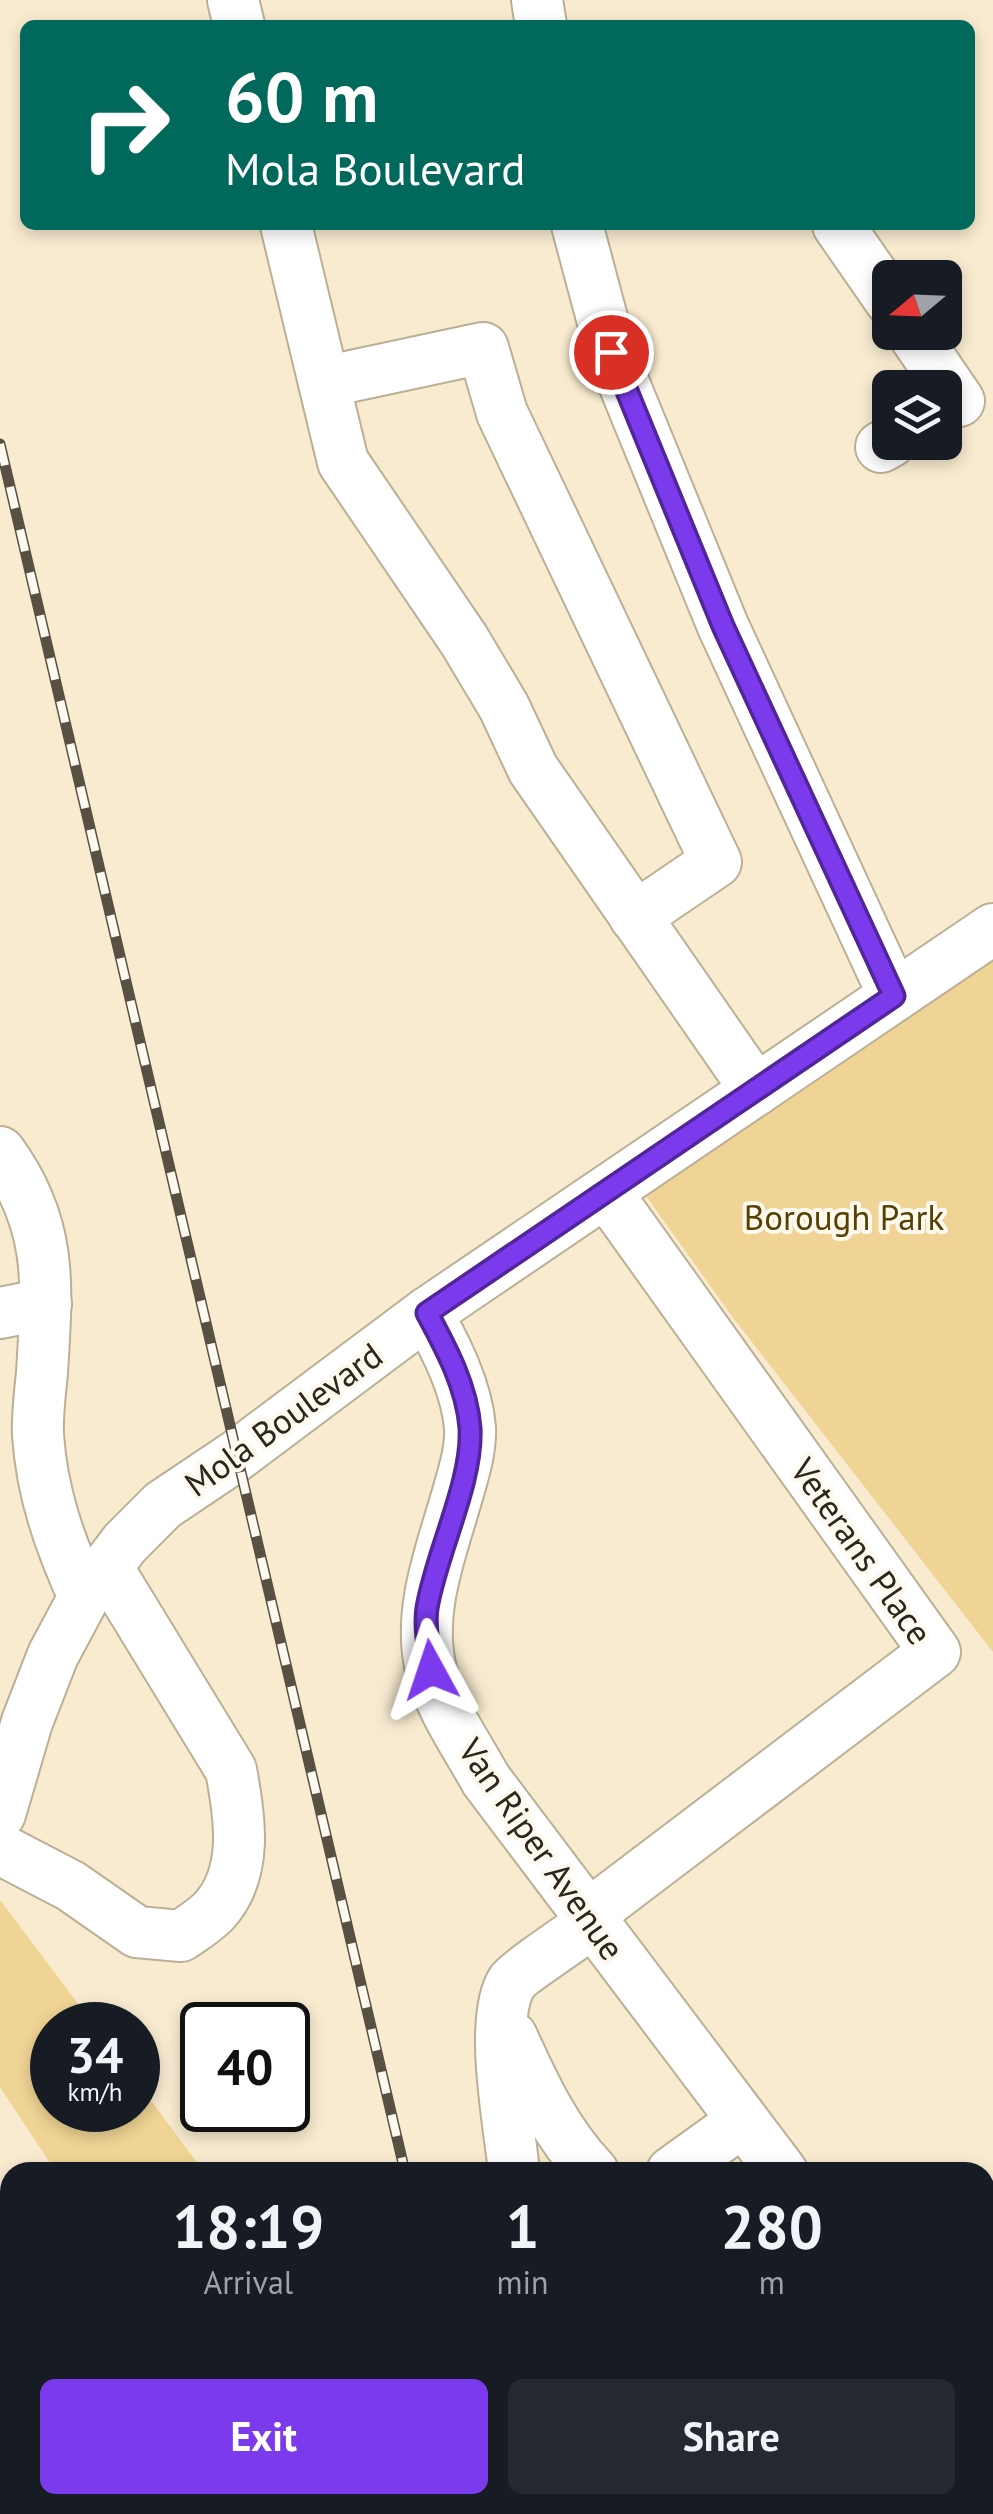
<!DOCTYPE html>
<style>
body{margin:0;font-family:"PT Sans",sans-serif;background:#242831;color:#f1f3f6;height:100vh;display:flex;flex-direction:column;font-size:38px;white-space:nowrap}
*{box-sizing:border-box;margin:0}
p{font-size:32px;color:#9ea1a6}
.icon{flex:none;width:55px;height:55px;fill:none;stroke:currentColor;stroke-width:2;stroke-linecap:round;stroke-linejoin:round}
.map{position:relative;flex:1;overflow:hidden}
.drawer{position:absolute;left:0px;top:2162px;width:995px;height:352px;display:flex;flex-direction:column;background:#171b24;border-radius:30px 30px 0 0;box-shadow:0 5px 15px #0003}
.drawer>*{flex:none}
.top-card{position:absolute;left:20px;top:20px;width:955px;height:210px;border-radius:15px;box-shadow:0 5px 15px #0003;background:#00695c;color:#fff;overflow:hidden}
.needle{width:65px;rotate:251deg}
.tools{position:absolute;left:872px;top:260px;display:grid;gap:20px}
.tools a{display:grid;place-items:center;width:90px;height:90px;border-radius:15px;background:#171b24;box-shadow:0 5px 15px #0003;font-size:50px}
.speed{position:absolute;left:30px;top:2002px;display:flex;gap:20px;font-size:50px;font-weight:700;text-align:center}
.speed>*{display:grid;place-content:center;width:130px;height:130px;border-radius:50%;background:#171b24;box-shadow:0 5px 15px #0003;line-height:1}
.speed small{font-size:25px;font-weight:400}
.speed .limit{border:5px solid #111;border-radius:15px;background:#fff;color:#111}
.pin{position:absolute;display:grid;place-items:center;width:85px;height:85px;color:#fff;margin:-42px;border:5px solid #fff;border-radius:50%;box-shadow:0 2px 10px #0007}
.me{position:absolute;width:110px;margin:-55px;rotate:355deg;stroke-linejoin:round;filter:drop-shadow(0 0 8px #0008)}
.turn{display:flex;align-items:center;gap:35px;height:210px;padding:0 40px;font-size:45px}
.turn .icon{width:130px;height:130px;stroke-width:2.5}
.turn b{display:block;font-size:70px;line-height:85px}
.eta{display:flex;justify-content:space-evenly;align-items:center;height:170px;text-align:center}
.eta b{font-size:60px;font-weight:800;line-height:70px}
.action{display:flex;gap:20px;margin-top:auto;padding:20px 40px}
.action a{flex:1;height:115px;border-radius:15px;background:#7c3aed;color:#fff;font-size:40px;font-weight:800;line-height:115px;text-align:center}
.action a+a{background:#242831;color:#f1f3f6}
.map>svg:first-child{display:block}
.green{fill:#f0d495}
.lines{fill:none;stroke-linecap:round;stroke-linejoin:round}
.minor-casing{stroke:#bbaf96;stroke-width:54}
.highway-casing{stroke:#fff;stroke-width:59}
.minor{stroke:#fff;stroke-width:50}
.highway{stroke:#d7ac44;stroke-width:55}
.rail-casing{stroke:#585143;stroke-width:11}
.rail{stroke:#fef9ef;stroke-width:8;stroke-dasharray:22;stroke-linecap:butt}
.route-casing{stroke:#51269a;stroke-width:25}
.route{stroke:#7c3aed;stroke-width:18}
.labels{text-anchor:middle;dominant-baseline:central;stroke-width:8;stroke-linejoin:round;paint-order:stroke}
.park-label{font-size:35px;fill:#574101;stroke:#fef9ef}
.street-label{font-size:35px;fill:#2c271d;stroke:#fef9ef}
</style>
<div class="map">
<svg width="993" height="2514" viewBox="0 0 993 2514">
<rect width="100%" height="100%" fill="#f8ebd0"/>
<g class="green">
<path d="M 993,933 L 993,1652 L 734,1319 L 633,1178 Z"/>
<path d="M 0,1900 L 94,2025 L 52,2025 L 52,2110 L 138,2110 L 138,2083 L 204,2172 L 56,2172 L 0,2087 Z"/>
<path d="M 318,2505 L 533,2505 L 535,2514 L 326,2514 Z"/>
</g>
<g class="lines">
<defs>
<g id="minor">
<path d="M 233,0 L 239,25"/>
<path d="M 537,0 L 541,25"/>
<path d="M 286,225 L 343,462 L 464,640 L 504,707 L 533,769 L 756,1090"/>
<path d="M 577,225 L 611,352 L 723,626 L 894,996"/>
<path d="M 838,225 L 890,300"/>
<path d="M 912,332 L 959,401"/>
<path d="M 324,382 L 483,348 L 502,413 L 716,862 L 635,917"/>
<path d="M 881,447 L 890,442"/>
<path d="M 0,1152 C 54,1226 47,1287 42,1373 C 40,1393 37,1415 38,1435 C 42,1494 60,1544 84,1597"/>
<path d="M 0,1313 L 46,1304"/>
<path d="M 427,1313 C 446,1348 467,1388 470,1428 C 471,1451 463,1475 457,1496 C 441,1552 417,1611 431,1670 C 440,1708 467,1745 486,1780 L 782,2172"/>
<path d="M 0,1814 L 27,1722 L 53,1655 L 84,1597 L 125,1543 L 163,1505 L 236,1456 L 427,1313 L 993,929"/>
<path d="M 0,1849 L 71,1886 L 137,1932 L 181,1936 C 191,1929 204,1921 213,1912 C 249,1874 240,1817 231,1770 L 107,1567"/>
<path d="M 587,1916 L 935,1652 L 606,1192"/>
<path d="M 512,2037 C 534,2086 556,2133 593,2172"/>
<path d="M 514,2172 C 510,2129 488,2019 512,1982 C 518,1973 578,1933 592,1923"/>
<path d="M 672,2172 L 743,2121"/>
<path d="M 985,2261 L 993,2255"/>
<path d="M 985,2441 L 993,2452"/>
<path d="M 728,2505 L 733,2514"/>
</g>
<g id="highway">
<path d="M 0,2252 L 10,2266"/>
<path d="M 0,2455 L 10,2468"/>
<path d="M 39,2505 L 45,2514"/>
<path d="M 189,2505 L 196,2514"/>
</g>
</defs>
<use href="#minor" class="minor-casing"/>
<use href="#highway" class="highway-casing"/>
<use href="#minor" class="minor"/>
<use href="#highway" class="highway"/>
<defs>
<g id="rail">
<path d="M 0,444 L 405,2172"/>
<path d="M 483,2505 L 485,2514"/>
</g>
</defs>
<use href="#rail" class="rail-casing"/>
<use href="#rail" class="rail"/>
</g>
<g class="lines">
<defs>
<path id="route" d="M 431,1670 C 429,1650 424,1627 427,1608 C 436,1553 473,1482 470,1428 C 467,1387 446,1348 427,1313 L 894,996 L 723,626 L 611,352"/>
</defs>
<use href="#route" class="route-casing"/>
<use href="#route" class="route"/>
</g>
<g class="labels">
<g class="park-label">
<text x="844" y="1217">Borough Park</text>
</g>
<g class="street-label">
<text transform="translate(283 1419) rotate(-36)">Mola Boulevard</text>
<text transform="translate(862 1551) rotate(55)">Veterans Place</text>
<text transform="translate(542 1849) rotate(55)">Van Riper Avenue</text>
</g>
</g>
</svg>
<div class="tools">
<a><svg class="needle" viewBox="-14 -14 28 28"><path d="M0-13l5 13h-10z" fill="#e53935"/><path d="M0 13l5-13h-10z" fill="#9ea1a6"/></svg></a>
<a><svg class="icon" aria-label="layers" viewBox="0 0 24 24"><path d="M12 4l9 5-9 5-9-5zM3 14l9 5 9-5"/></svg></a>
</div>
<div class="speed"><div>34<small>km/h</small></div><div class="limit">40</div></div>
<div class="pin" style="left:611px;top:352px;background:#d93025"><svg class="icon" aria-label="arrive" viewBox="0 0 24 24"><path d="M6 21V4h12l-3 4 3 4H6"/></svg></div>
<svg class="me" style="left:431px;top:1670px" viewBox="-20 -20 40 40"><path d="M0-17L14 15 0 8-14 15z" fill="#7c3aed" stroke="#fff" stroke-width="4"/></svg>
<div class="top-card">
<div class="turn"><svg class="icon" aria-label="right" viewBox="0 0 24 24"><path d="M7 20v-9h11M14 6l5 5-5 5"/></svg><div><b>60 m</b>Mola Boulevard</div></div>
</div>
<section class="drawer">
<div class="eta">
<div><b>18:19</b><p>Arrival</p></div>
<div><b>1</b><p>min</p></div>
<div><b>280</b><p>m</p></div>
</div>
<div class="action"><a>Exit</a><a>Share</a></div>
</section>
</div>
